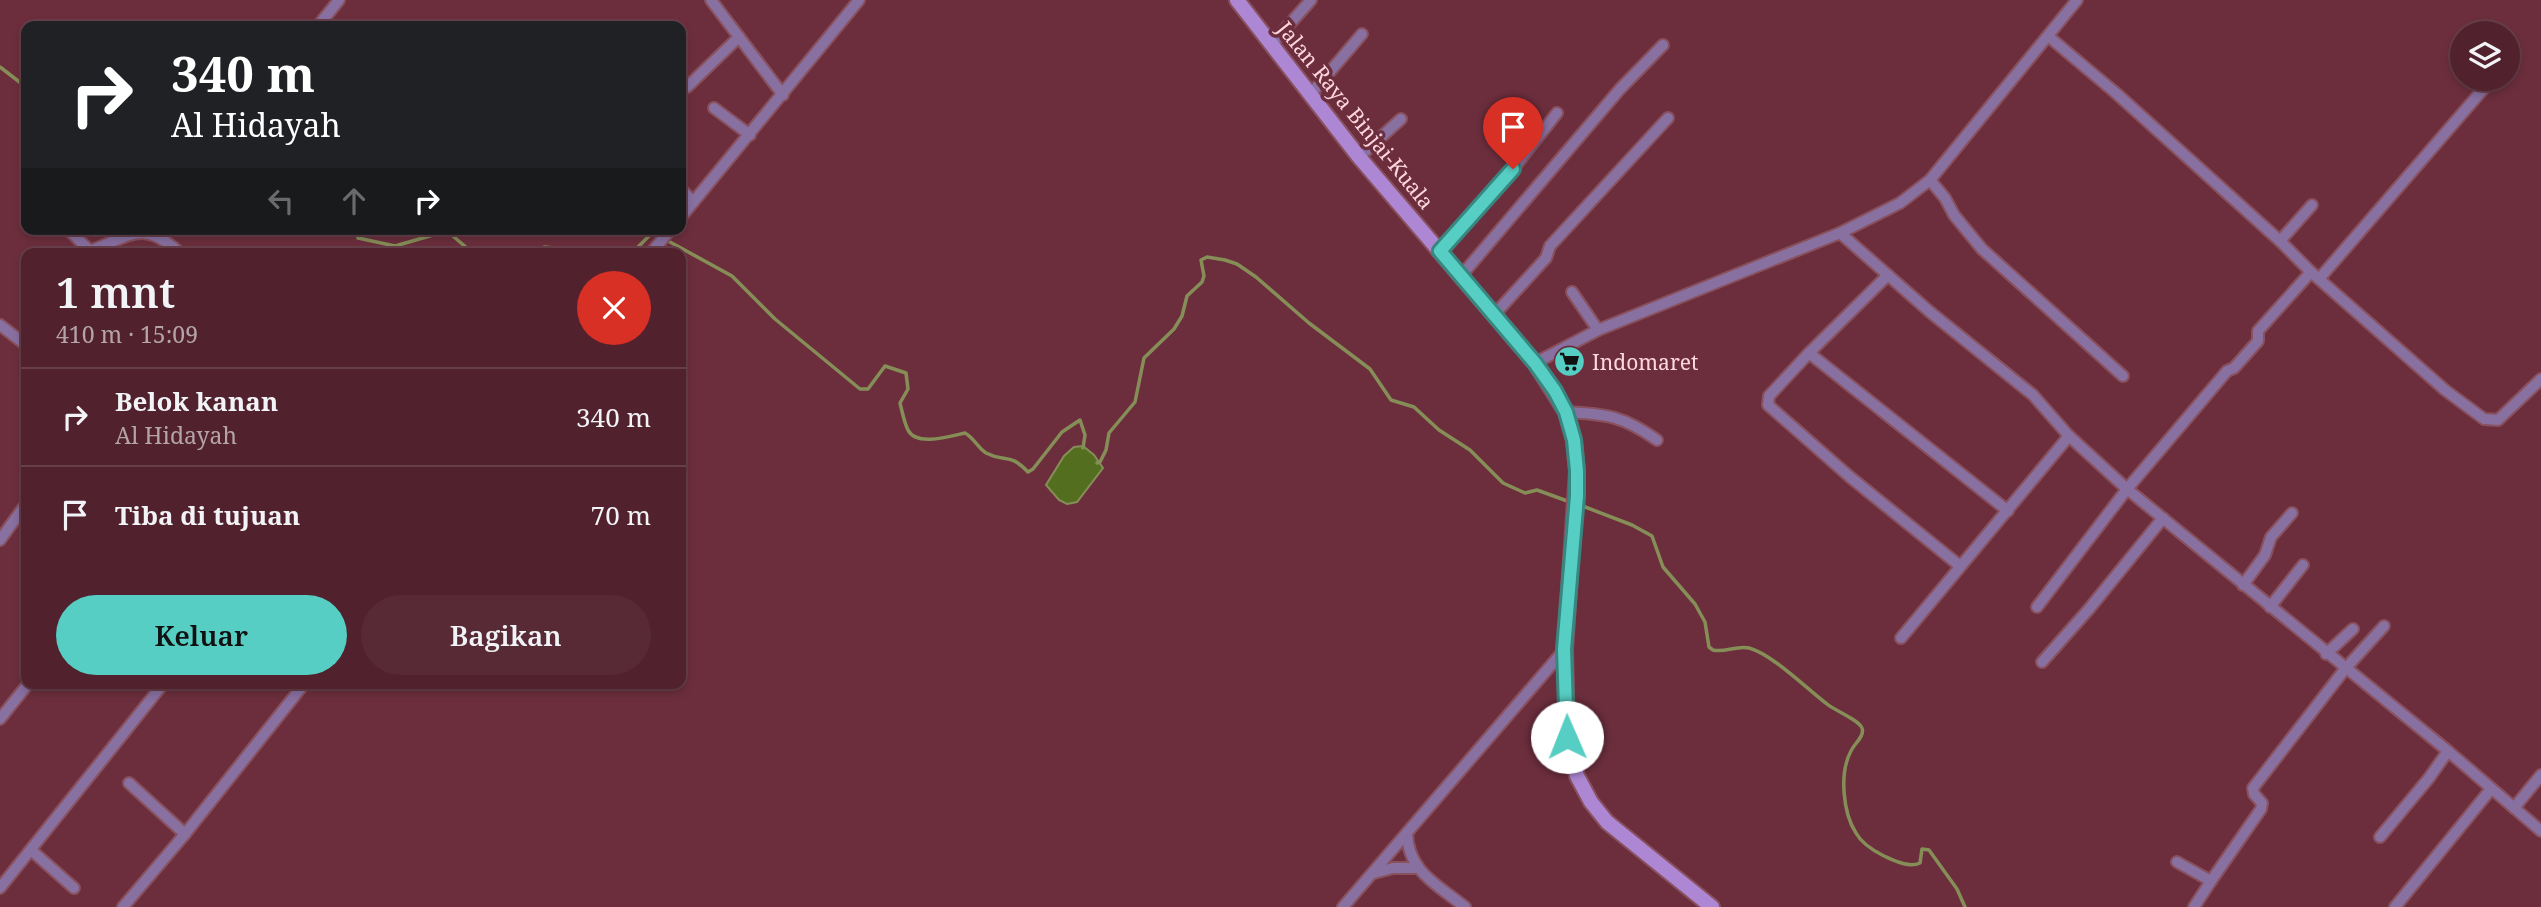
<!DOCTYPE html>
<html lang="id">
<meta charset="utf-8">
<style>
body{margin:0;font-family:"Noto Serif",serif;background:#572a36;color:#f1f3f6;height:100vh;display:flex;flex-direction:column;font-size:26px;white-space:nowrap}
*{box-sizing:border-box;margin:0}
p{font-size:23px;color:#b4a4aa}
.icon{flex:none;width:38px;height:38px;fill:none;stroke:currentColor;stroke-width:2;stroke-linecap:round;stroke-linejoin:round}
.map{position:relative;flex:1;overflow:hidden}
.sheet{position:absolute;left:21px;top:248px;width:665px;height:441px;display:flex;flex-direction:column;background:#51222e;border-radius:14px;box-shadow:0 4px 10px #0003,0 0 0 2px #673f4a}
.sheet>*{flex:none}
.banner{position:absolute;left:21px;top:21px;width:665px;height:214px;border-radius:14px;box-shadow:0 4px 10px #0003,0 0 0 2px #673f4a;background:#202124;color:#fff;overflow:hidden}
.buttons{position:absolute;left:2450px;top:21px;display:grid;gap:14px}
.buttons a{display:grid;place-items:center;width:70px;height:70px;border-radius:50%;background:#51222e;box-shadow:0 4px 10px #0003,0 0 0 2px #673f4a;font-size:35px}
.pin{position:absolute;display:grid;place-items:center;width:60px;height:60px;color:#fff;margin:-72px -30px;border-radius:50% 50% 50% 0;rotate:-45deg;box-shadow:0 0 7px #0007}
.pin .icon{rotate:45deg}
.me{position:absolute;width:77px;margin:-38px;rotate:359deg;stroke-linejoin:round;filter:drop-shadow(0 0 5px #0008)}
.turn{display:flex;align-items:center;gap:24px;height:147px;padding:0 35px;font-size:32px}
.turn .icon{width:91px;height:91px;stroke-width:2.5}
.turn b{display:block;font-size:49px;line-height:60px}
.lanes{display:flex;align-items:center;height:66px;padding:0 35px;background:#0003;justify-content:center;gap:35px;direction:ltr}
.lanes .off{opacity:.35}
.round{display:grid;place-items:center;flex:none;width:74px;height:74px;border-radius:37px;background:#572a36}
.summary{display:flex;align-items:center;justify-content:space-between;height:119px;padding:0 35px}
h1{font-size:42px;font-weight:600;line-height:52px}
.action{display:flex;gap:14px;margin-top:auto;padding:14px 35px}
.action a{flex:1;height:80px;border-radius:42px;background:#56cec3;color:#111;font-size:28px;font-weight:600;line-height:80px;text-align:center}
.action a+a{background:#572a36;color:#f1f3f6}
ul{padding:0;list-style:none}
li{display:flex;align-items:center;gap:21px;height:98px;padding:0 35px;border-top:2px solid #673f4a}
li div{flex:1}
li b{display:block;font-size:26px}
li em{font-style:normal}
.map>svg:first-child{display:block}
.water{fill:#536e1f;stroke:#868e58;stroke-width:2}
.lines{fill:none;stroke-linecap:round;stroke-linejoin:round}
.stream{stroke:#868e58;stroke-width:3.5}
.street-casing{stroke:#89505d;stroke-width:14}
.secondary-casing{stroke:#89505d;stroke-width:18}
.street{stroke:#8870a0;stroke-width:10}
.secondary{stroke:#ad87d3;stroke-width:14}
.route-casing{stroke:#38867f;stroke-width:18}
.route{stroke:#56cec3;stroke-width:12}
.labels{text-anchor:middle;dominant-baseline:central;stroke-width:7;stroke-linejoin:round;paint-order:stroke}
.street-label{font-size:21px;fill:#fed7de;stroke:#6c2e3d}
.poi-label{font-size:21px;fill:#fed7de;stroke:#6c2e3d;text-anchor:start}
</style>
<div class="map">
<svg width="2541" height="907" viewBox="0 0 2541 907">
<rect width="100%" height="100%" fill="#6c2e3d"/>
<path class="water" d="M 1083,446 L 1094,455 L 1103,468 L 1077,502 L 1067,504 L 1059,500 L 1046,485 L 1064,456 L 1074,447 Z"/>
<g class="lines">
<g class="stream">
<path d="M 0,67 L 26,87"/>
<path d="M 356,229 L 358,238 L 395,246 L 447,231 L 474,254"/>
<path d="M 670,242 L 732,276 L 775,319 L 860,389 L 868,389 L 885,366 L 906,373 L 908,389 L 900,403 C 902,411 904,422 908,430 C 916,447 951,436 965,433 C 974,438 978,448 986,453 C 1006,463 1009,452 1028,472 L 1033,469 L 1062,432 L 1080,420 L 1085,435 L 1083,448"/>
<path d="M 536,254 L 544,247 L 567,249 L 580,254"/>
<path d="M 631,254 L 653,232"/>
<path d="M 1097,463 L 1100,462 L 1106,450 L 1109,433 L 1135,402 L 1144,358 L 1174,329 L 1182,316 L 1187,296 L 1202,282 L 1204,276 L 1201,260 L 1207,257 L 1225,260 L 1237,264 L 1256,277 L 1309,323 L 1370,369 L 1391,400 L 1414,407 L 1439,430 L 1470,450 L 1503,483 L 1525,493 L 1537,490 L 1570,502"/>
<path d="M 1580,505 L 1632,525 L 1652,536 L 1663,567 L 1695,604 L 1705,622 L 1709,647 L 1713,650 C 1725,653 1737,645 1749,648 C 1772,654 1807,689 1827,704 C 1834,710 1859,720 1862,728 C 1865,736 1854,744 1851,751 C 1839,773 1843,813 1856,833 C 1862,844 1874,851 1884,856 C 1895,861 1909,868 1920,863 L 1922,849 L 1929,850 L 1957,889 L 1965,907"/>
</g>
<defs>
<g id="street">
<path d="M 711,0 L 783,95"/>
<path d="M 318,26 L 339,0"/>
<path d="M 2048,36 L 2117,94 L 2280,241 L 2311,272 L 2445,390 L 2484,419 L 2498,420 L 2541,379"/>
<path d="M 1271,45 L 1311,0"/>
<path d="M 2508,61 L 2514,54"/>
<path d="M 687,87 L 739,37"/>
<path d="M 1310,95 L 1362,34"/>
<path d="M 714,108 L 750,135"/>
<path d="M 1359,157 L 1401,119"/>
<path d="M 1930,180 L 1945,198 L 1954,215 L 1982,249 L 2123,376"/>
<path d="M 681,189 L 693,202"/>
<path d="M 681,217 L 859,0"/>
<path d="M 65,229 L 72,233 L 90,251 C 132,235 144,219 181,254"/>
<path d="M 1840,233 L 1930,312 L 2033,395 L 2069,436 L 2127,489 L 2448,751 L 2541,831"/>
<path d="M 2280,241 L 2312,205"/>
<path d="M 1439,251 L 1498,188 L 1557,113"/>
<path d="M 650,254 L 671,229"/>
<path d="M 1888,275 L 1809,353 L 2008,511"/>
<path d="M 1461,276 L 1620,89 L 1663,45"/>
<path d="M 2319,279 L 2492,79"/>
<path d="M 1572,292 L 1598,330"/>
<path d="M 1494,315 L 1546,258 L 1550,246 L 1668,118"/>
<path d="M 0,325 L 26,345"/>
<path d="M 1809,353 L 1769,396 L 1768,405 L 1850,477 L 1960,566"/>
<path d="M 1535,363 L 1598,330 L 1840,233 L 1900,203 L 1930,180 L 2077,0"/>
<path d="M 1566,412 C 1607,414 1623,416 1657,440"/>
<path d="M 0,540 L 26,504"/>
<path d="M 2243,585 L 2265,555 L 2271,537 L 2292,513"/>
<path d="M 2037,607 L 2127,489 L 2227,371 L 2234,368 L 2258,341 L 2258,331 L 2311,272"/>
<path d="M 2270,607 L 2303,565"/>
<path d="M 1901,638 L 2069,436"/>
<path d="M 2326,654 L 2353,629"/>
<path d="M 2042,662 L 2089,609 L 2163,518"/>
<path d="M 0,719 L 28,684"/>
<path d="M 129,783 L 185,834"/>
<path d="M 2514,808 L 2541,775"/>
<path d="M 1407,833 C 1408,872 1438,885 1465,907"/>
<path d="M 2380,837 L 2429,778 L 2448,751"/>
<path d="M 31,850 L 74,888"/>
<path d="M 2177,862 L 2211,881 L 2261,809 L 2262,803 L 2254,794 L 2253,788 L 2345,669 L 2384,626"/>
<path d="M 1374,873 L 1393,868 L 1416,868"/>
<path d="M 0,888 L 163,684"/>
<path d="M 123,907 L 185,834 L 304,684"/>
<path d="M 1343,907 L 1565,649"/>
<path d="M 2194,907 L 2211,881"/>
<path d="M 2395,907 L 2491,789"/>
</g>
<path id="secondary" d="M 1237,0 L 1359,157 L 1535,363 L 1566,412 L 1574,440 L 1577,471 L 1565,649 L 1567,737 L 1577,776 L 1591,802 L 1607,822 L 1712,907"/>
</defs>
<use href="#street" class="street-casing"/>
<use href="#secondary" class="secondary-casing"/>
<use href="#street" class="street"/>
<use href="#secondary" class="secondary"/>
</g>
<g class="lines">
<defs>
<path id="route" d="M 1513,169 L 1440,251 L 1535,363 L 1555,391 L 1566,412 L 1574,440 L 1577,471 L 1577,496 L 1564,649 L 1567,737"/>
</defs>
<use href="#route" class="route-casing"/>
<use href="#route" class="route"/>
</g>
<defs>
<symbol id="supermarket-disc" viewBox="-11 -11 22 22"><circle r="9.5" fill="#56cec3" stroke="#6c2e3d"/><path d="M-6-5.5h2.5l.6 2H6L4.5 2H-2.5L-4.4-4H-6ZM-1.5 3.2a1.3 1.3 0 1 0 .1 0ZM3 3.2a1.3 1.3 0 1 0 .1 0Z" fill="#111"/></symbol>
</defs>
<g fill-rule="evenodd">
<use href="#supermarket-disc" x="1552" y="344" width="35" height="35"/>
</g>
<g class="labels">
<g class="street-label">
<text transform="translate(1356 115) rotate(51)">Jalan Raya Binjai-Kuala</text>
</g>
<g class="poi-label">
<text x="1592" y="362">Indomaret</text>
</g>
</g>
</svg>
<div class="buttons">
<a><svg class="icon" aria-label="layers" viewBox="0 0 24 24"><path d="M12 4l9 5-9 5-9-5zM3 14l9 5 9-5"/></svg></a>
</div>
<div class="pin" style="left:1513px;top:169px;background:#d93025"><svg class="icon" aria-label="arrive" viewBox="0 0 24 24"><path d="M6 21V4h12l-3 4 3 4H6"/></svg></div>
<svg class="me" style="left:1567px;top:737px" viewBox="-20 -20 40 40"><circle r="19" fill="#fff"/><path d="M0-13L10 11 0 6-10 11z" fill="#56cec3"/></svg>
<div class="banner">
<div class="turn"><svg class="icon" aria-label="right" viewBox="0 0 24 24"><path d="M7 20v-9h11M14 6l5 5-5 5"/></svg><div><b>340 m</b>Al Hidayah</div></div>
<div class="lanes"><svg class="icon off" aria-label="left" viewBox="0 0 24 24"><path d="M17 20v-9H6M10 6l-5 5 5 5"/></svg><svg class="icon off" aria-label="ahead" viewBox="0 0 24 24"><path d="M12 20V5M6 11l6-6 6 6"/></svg><svg class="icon" aria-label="right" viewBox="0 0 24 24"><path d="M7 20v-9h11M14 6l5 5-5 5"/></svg></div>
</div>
<section class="sheet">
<div class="summary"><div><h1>1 mnt</h1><p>410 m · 15:09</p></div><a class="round" style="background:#d93025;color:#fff"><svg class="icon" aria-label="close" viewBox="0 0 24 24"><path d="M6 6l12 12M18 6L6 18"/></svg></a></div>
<ul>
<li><svg class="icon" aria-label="right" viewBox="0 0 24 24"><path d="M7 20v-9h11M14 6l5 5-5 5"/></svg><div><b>Belok kanan</b><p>Al Hidayah</p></div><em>340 m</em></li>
<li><svg class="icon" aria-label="arrive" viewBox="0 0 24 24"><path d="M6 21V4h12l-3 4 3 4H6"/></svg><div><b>Tiba di tujuan</b></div><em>70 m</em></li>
</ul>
<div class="action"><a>Keluar</a><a>Bagikan</a></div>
</section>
</div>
